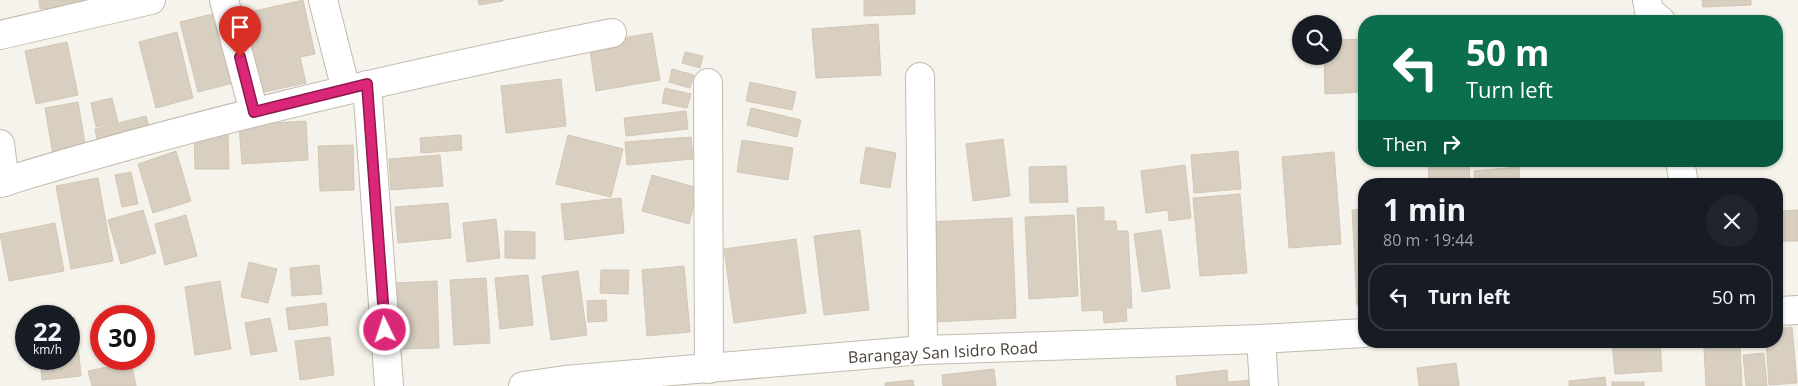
<!DOCTYPE html>
<meta charset="utf-8">
<style>
body{margin:0;font-family:"Open Sans",sans-serif;background:#20242c;color:#f1f3f6;height:100vh;display:flex;flex-direction:column;font-size:19px;white-space:nowrap}
*{box-sizing:border-box;margin:0}
p{font-size:16px;color:#9ea1a6}
.icon{flex:none;width:28px;height:28px;fill:none;stroke:currentColor;stroke-width:2;stroke-linecap:round;stroke-linejoin:round}
.map{position:relative;flex:1;overflow:hidden}
.side{position:absolute;left:1358px;top:178px;width:425px;height:170px;display:flex;flex-direction:column;background:#171b24;border-radius:20px;box-shadow:0 1px 4px #0004}
.side>*{flex:none}
.guide{position:absolute;left:1358px;top:15px;width:425px;height:152px;border-radius:20px;box-shadow:0 1px 4px #0004;background:#0b6e4f;color:#fff;overflow:hidden}
.controls{position:absolute;left:1292px;top:15px;display:grid;gap:10px}
.controls a{display:grid;place-items:center;width:50px;height:50px;border-radius:50%;background:#171b24;box-shadow:0 1px 4px #0004;font-size:25px}
.speed{position:absolute;left:15px;top:305px;display:flex;gap:10px;font-size:25px;font-weight:700;text-align:center}
.speed>*{display:grid;place-content:center;width:65px;height:65px;border-radius:50%;background:#171b24;box-shadow:0 1px 4px #0004;line-height:1}
.speed small{font-size:12px;font-weight:400}
.speed .limit{border:8px solid #d22;background:#fff;color:#111}
.pin{position:absolute;display:grid;place-items:center;width:42px;height:42px;color:#fff;margin:-51px -21px;border-radius:50% 50% 50% 0;rotate:-45deg;box-shadow:0 0 5px #0007}
.pin .icon{rotate:45deg}
.me{position:absolute;width:55px;margin:-28px;rotate:356deg;stroke-linejoin:round;filter:drop-shadow(0 0 4px #0008)}
.turn{display:flex;align-items:center;gap:18px;height:105px;padding:0 25px;font-size:22px}
.turn .icon{width:65px;height:65px;stroke-width:2.5}
.turn b{display:block;font-size:35px;line-height:42px}
.then{display:flex;align-items:center;height:48px;padding:0 25px;background:#0003;gap:10px;font-size:19px}
.round{display:grid;place-items:center;flex:none;width:52px;height:52px;border-radius:26px;background:#20242c}
.headline{display:flex;align-items:center;justify-content:space-between;height:85px;padding:0 25px}
h1{font-size:30px;font-weight:700;line-height:38px}
ul{padding:0;list-style:none}
li{display:flex;align-items:center;gap:15px;height:68px;margin:0 10px 8px;padding:0 15px;border:2px solid #363941;border-radius:20px}
li div{flex:1}
li b{display:block;font-size:19px}
li em{font-style:normal}
.map>svg:first-child{display:block}
.building{fill:#d8cfc1;stroke:#d3c7b4}
.lines{fill:none;stroke-linecap:round;stroke-linejoin:round}
.minor-casing{stroke:#c2bbae;stroke-width:30}
.minor{stroke:#fff;stroke-width:28}
.route-casing{stroke:#8e194d;stroke-width:12}
.route{stroke:#db2777;stroke-width:9}
.labels{text-anchor:middle;dominant-baseline:central;stroke-width:4;stroke-linejoin:round;paint-order:stroke}
.street-label{font-size:16px;fill:#4b4439;stroke:#fff}
</style>
<div class="map">
<svg width="1798" height="386" viewBox="0 0 1798 386">
<rect width="100%" height="100%" fill="#f6f3ec"/>
<g class="building">
<path d="M 39,0 L 104,0 L 104,5 L 40,9 Z"/>
<path d="M 303,0 L 315,54 L 300,57 L 306,83 L 255,94 L 237,15 Z"/>
<path d="M 478,0 L 503,0 L 503,1 L 479,5 Z"/>
<path d="M 864,0 L 915,0 L 915,14 L 864,16 Z"/>
<path d="M 1702,0 L 1751,0 L 1751,5 L 1703,7 Z"/>
<path d="M 220,12 L 237,82 L 198,92 L 180,22 Z"/>
<path d="M 878,24 L 881,75 L 816,78 L 812,29 Z"/>
<path d="M 177,32 L 193,98 L 156,108 L 139,42 Z"/>
<path d="M 652,33 L 660,80 L 596,91 L 589,44 Z"/>
<path d="M 1364,39 L 1364,92 L 1325,94 L 1324,56 L 1334,56 L 1334,40 Z"/>
<path d="M 67,42 L 78,95 L 36,104 L 25,51 Z"/>
<path d="M 685,52 L 703,56 L 700,68 L 682,63 Z"/>
<path d="M 672,69 L 694,75 L 690,88 L 669,82 Z"/>
<path d="M 561,79 L 566,126 L 506,133 L 501,86 Z"/>
<path d="M 750,82 L 796,92 L 792,110 L 746,101 Z"/>
<path d="M 665,88 L 691,94 L 687,108 L 662,103 Z"/>
<path d="M 112,98 L 118,122 L 96,127 L 91,103 Z"/>
<path d="M 78,102 L 86,149 L 53,155 L 45,108 Z"/>
<path d="M 751,108 L 801,120 L 797,137 L 747,125 Z"/>
<path d="M 686,111 L 688,129 L 626,136 L 624,118 Z"/>
<path d="M 146,116 L 150,131 L 98,144 L 95,129 Z"/>
<path d="M 306,121 L 308,160 L 242,164 L 239,125 Z"/>
<path d="M 194,132 L 228,132 L 229,169 L 195,169 Z"/>
<path d="M 461,135 L 462,150 L 421,153 L 420,138 Z"/>
<path d="M 568,135 L 623,149 L 611,197 L 556,184 Z"/>
<path d="M 691,137 L 693,159 L 627,165 L 625,142 Z"/>
<path d="M 1003,139 L 1010,196 L 973,201 L 966,144 Z"/>
<path d="M 742,140 L 793,148 L 788,180 L 737,172 Z"/>
<path d="M 353,145 L 354,190 L 320,191 L 318,146 Z"/>
<path d="M 866,147 L 896,153 L 890,188 L 860,183 Z"/>
<path d="M 176,151 L 191,201 L 153,213 L 138,164 Z"/>
<path d="M 1238,151 L 1241,189 L 1194,193 L 1191,155 Z"/>
<path d="M 1334,152 L 1341,244 L 1289,248 L 1282,157 Z"/>
<path d="M 440,155 L 443,186 L 391,190 L 389,159 Z"/>
<path d="M 1419,161 L 1469,161 L 1470,184 L 1457,184 L 1457,179 L 1429,181 L 1428,164 L 1419,164 Z"/>
<path d="M 1710,161 L 1747,161 L 1747,166 L 1710,165 Z"/>
<path d="M 1185,165 L 1191,218 L 1169,221 L 1168,210 L 1146,213 L 1141,171 Z"/>
<path d="M 1066,166 L 1068,202 L 1030,203 L 1029,167 Z"/>
<path d="M 1519,167 L 1520,184 L 1475,184 L 1474,171 Z"/>
<path d="M 131,172 L 138,204 L 122,207 L 115,175 Z"/>
<path d="M 652,175 L 698,188 L 689,224 L 642,211 Z"/>
<path d="M 98,178 L 113,261 L 71,269 L 56,186 Z"/>
<path d="M 1240,194 L 1247,273 L 1200,276 L 1193,198 Z"/>
<path d="M 621,198 L 624,233 L 565,240 L 561,204 Z"/>
<path d="M 448,203 L 451,238 L 398,243 L 395,207 Z"/>
<path d="M 1104,207 L 1104,221 L 1116,221 L 1117,231 L 1128,231 L 1132,308 L 1126,308 L 1127,321 L 1104,323 L 1103,310 L 1082,311 L 1077,208 Z"/>
<path d="M 1364,209 L 1364,304 L 1357,305 L 1352,210 Z"/>
<path d="M 143,210 L 156,253 L 121,264 L 108,220 Z"/>
<path d="M 1798,210 L 1798,241 L 1779,241 L 1777,211 Z"/>
<path d="M 186,215 L 197,256 L 165,265 L 155,224 Z"/>
<path d="M 1074,215 L 1078,296 L 1029,299 L 1025,217 Z"/>
<path d="M 1012,218 L 1016,318 L 932,322 L 928,222 Z"/>
<path d="M 496,219 L 500,258 L 467,262 L 463,223 Z"/>
<path d="M 55,223 L 64,271 L 9,281 L 0,234 Z"/>
<path d="M 860,230 L 869,310 L 824,315 L 814,236 Z"/>
<path d="M 1161,230 L 1170,288 L 1142,292 L 1134,234 Z"/>
<path d="M 505,231 L 535,232 L 535,259 L 505,258 Z"/>
<path d="M 796,239 L 806,313 L 734,323 L 724,249 Z"/>
<path d="M 249,262 L 277,269 L 268,303 L 241,297 Z"/>
<path d="M 319,265 L 322,294 L 292,296 L 290,268 Z"/>
<path d="M 684,266 L 690,332 L 647,336 L 642,270 Z"/>
<path d="M 601,270 L 629,270 L 628,294 L 600,293 Z"/>
<path d="M 578,271 L 587,335 L 551,340 L 542,276 Z"/>
<path d="M 528,275 L 533,325 L 500,329 L 495,278 Z"/>
<path d="M 486,278 L 490,343 L 454,345 L 450,280 Z"/>
<path d="M 220,281 L 231,349 L 195,355 L 185,287 Z"/>
<path d="M 437,281 L 439,348 L 397,349 L 395,283 Z"/>
<path d="M 606,300 L 607,321 L 588,322 L 587,301 Z"/>
<path d="M 326,303 L 328,325 L 289,330 L 286,308 Z"/>
<path d="M 75,317 L 81,376 L 42,380 L 40,359 L 69,359 L 69,318 Z"/>
<path d="M 270,318 L 277,351 L 251,355 L 245,323 Z"/>
<path d="M 1792,327 L 1797,383 L 1769,385 L 1766,341 L 1776,341 L 1776,329 Z"/>
<path d="M 330,337 L 334,375 L 300,380 L 295,341 Z"/>
<path d="M 1612,341 L 1660,341 L 1662,371 L 1615,374 Z"/>
<path d="M 1740,346 L 1742,386 L 1706,386 L 1704,348 Z"/>
<path d="M 1764,353 L 1767,386 L 1746,386 L 1743,355 Z"/>
<path d="M 131,362 L 136,386 L 92,386 L 88,371 Z"/>
<path d="M 1456,363 L 1459,386 L 1419,386 L 1417,368 Z"/>
<path d="M 994,369 L 996,386 L 943,386 L 942,375 Z"/>
<path d="M 1227,370 L 1228,382 L 1254,380 L 1255,386 L 1177,386 L 1176,376 Z"/>
<path d="M 1605,377 L 1606,386 L 1569,386 L 1569,381 Z"/>
<path d="M 913,380 L 914,386 L 885,386 L 885,383 Z"/>
<rect x="1612" y="382" width="32" height="4"/>
</g>
<g class="lines">
<defs>
<g id="minor">
<path d="M 224,0 L 254,112"/>
<path d="M 323,0 L 346,90"/>
<path d="M 1647,0 L 1649,11 L 1661,21"/>
<path d="M 0,35 L 151,0"/>
<path d="M 920,77 L 923,350"/>
<path d="M 708,83 L 709,369"/>
<path d="M 367,85 L 389,386"/>
<path d="M 0,144 L 5,182"/>
<path d="M 1680,161 L 1684,184"/>
<path d="M 0,183 C 201,121 405,74 612,33"/>
<path d="M 1776,311 L 1798,310"/>
<path d="M 1261,339 L 1264,386"/>
<path d="M 523,386 L 565,380 L 923,350 L 1261,339 L 1364,333"/>
</g>
</defs>
<use href="#minor" class="minor-casing"/>
<use href="#minor" class="minor"/>
</g>
<g class="lines">
<defs>
<path id="route" d="M 240,57 L 254,112 L 367,84 L 385,330"/>
</defs>
<use href="#route" class="route-casing"/>
<use href="#route" class="route"/>
</g>
<g class="labels">
<g class="street-label">
<text transform="translate(943 352) rotate(-3)">Barangay San Isidro Road</text>
</g>
</g>
</svg>
<div class="controls">
<a><svg class="icon" aria-label="search" viewBox="0 0 24 24"><circle cx="10" cy="10" r="6"/><path d="M15 15l6 6"/></svg></a>
</div>
<div class="speed"><div>22<small>km/h</small></div><div class="limit">30</div></div>
<div class="pin" style="left:240px;top:57px;background:#d93025"><svg class="icon" aria-label="arrive" viewBox="0 0 24 24"><path d="M6 21V4h12l-3 4 3 4H6"/></svg></div>
<svg class="me" style="left:385px;top:330px" viewBox="-20 -20 40 40"><circle r="17" fill="#db2777" stroke="#fff" stroke-width="3"/><path d="M0-11L8 9 0 5-8 9z" fill="#fff"/></svg>
<div class="guide">
<div class="turn"><svg class="icon" aria-label="left" viewBox="0 0 24 24"><path d="M17 20v-9H6M10 6l-5 5 5 5"/></svg><div><b>50 m</b>Turn left</div></div>
<div class="then">Then<svg class="icon" aria-label="right" viewBox="0 0 24 24"><path d="M7 20v-9h11M14 6l5 5-5 5"/></svg></div>
</div>
<section class="side">
<div class="headline"><div><h1>1 min</h1><p>80 m · 19:44</p></div><a class="round"><svg class="icon" aria-label="close" viewBox="0 0 24 24"><path d="M6 6l12 12M18 6L6 18"/></svg></a></div>
<ul>
<li><svg class="icon" aria-label="left" viewBox="0 0 24 24"><path d="M17 20v-9H6M10 6l-5 5 5 5"/></svg><div><b>Turn left</b></div><em>50 m</em></li>
</ul>
</section>
</div>
